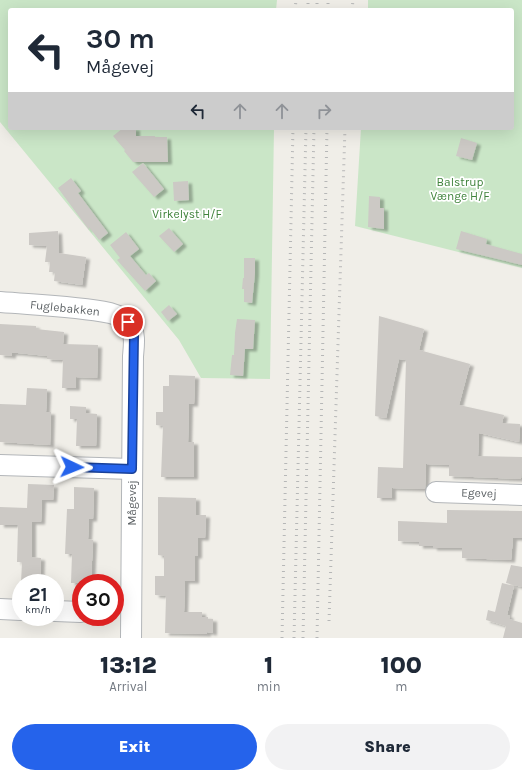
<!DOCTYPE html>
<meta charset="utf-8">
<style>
body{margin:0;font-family:Karla,sans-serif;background:#f2f2f3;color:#1f2937;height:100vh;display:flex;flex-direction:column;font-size:15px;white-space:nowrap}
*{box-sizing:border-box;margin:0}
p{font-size:13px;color:#747a83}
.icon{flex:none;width:22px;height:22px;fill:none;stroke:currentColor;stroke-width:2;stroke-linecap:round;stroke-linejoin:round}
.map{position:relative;height:638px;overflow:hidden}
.panel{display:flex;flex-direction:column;background:#fff;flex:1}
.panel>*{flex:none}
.hud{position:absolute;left:8px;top:8px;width:506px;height:122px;border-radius:4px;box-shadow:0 4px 16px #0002;background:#fff;color:#1f2937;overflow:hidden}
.speed{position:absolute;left:12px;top:574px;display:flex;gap:8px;font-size:20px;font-weight:700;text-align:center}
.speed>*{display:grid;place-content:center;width:52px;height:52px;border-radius:50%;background:#fff;box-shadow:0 4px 16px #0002;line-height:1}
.speed small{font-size:10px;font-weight:400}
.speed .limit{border:6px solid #d22;background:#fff;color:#111}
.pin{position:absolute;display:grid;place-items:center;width:34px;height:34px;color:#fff;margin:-17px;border:2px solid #fff;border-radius:50%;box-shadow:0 1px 4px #0007}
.me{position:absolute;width:44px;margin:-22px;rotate:92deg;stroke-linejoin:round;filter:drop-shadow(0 0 3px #0008)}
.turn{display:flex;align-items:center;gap:14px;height:84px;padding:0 12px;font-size:18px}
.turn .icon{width:52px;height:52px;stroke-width:2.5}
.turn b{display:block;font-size:28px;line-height:34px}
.lanes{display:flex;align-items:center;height:38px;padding:0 12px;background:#0003;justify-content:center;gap:20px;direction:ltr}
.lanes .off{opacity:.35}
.eta{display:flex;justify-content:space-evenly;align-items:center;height:68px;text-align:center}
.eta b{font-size:24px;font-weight:800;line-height:28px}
.action{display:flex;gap:8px;margin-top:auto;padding:8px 12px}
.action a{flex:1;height:46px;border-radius:24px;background:#2563eb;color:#fff;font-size:16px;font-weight:800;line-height:46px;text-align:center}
.action a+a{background:#f2f2f3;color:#1f2937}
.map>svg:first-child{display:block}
.green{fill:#cae6c7}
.building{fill:#ccc9c5;filter:url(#shadow)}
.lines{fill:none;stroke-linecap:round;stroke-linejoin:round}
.minor-casing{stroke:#b3b6b9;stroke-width:22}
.minor{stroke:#fff;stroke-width:20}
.rail{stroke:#b6b7b7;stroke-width:3;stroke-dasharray:1 5;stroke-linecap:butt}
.route-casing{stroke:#184099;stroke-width:10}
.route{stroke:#2563eb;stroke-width:7}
.labels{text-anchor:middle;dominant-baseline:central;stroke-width:3.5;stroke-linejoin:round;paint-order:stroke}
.park-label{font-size:12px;fill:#3f833b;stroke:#fff}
.street-label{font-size:12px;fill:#5f6467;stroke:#fff}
</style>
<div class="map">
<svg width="522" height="638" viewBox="0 0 522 638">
<defs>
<filter id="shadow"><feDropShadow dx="4" dy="2.5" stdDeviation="1" flood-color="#0004"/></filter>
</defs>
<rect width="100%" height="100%" fill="#f0eee8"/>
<g class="green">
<path d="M 0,0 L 277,0 L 276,10 L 10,10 L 10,128 L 274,128 L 270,379 L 201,378 L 179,340 L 0,122 Z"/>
<path d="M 368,0 L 522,0 L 522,268 L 355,226 L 361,128 L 512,128 L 512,10 L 368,10 Z"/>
</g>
<g class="building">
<path d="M 123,128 L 136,128 L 136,136 L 155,136 L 155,137 L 167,137 L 168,162 L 133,162 L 124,151 L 125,150 L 113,136 Z"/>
<path d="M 461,138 L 477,143 L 472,160 L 456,156 Z"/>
<path d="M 143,163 L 164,189 L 154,197 L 132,172 Z"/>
<path d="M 71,178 L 81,191 L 78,193 L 108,233 L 99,240 L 89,227 L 89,230 L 58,188 Z"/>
<path d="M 188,181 L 189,200 L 174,201 L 173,182 Z"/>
<path d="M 369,196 L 380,197 L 380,208 L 384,208 L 384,229 L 368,227 Z"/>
<path d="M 169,228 L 183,244 L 174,252 L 159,236 Z"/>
<path d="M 58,231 L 59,253 L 86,257 L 82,285 L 54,281 L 55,272 L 49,272 L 50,262 L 45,262 L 47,246 L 29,245 L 29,233 Z"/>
<path d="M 461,231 L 487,239 L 486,244 L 522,254 L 522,265 L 456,249 Z"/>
<path d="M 126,232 L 139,249 L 130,256 L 146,275 L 149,273 L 156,281 L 145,291 L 117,260 L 120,258 L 110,245 Z"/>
<path d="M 244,258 L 255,258 L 255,273 L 252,303 L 244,302 L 244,289 L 242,289 L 243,278 L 244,278 Z"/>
<path d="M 169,305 L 177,314 L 168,321 L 161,312 Z"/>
<path d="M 379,316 L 424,329 L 419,350 L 470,364 L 459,405 L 504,415 L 502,423 L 520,424 L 519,442 L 479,433 L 478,456 L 522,457 L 521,479 L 449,476 L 449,465 L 426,464 L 425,489 L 392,488 L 392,498 L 377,498 L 378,467 L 403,468 L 406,360 L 399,359 L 386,418 L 375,416 Z"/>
<path d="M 237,319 L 255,320 L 253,349 L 245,349 L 243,376 L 230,375 L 232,355 L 234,355 L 235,333 Z"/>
<path d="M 0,324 L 36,326 L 36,329 L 64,332 L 63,344 L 98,345 L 97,378 L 76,377 L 76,388 L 62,388 L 63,360 L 47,359 L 47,356 L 18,353 L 12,353 L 12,356 L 0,355 Z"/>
<path d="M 169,375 L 195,376 L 194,404 L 189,404 L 188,442 L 194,442 L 194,477 L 161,477 L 163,426 L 156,425 L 156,412 L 163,412 L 163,386 L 169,386 Z"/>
<path d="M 27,388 L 47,389 L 46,412 L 51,412 L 50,445 L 0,442 L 0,404 L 26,405 Z"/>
<path d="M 70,406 L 86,407 L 86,413 L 97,414 L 96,446 L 76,446 L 77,419 L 70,419 Z"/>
<path d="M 28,484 L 54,485 L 53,500 L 42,500 L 41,522 L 32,522 L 32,557 L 41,558 L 40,583 L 21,583 L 22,562 L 17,562 L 18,525 L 0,525 L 0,507 L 27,508 Z"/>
<path d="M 74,487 L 94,488 L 93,519 L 89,519 L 88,539 L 93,540 L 91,583 L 71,583 L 72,554 L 65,554 L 67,509 L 74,509 Z"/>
<path d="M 158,497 L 196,498 L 196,515 L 206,515 L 205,538 L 198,538 L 198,556 L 195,556 L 195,581 L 185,581 L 184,612 L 202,612 L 202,617 L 208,617 L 208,619 L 213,619 L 213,633 L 207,632 L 207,634 L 165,633 L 166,596 L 155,595 L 155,576 L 164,576 L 164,556 L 158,555 Z"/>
<path d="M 447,510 L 522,511 L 522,538 L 513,538 L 511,560 L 462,558 L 462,548 L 433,548 L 433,546 L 419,546 L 419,542 L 398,541 L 398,521 L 447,523 Z"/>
<path d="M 511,565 L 522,567 L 522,587 L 506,583 Z"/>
<path d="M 502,583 L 514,586 L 507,615 L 510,616 L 509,619 L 522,623 L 522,638 L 503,638 L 506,626 L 486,620 L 488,610 L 495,612 Z"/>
</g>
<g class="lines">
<defs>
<g id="minor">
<path d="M 0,302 C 37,305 75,306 110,313 C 117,315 125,318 129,323 C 136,332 134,346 133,356 L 131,638"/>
<path d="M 0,465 L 132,469"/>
<path d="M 436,492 L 522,495"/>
<path d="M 0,609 L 21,610"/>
<path d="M 55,611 L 81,612"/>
</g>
</defs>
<use href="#minor" class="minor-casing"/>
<use href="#minor" class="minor"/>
<g class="rail">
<path d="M 295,10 L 296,0"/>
<path d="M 308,10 L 308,0"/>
<path d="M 317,10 L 317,0"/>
<path d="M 328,10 L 328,0"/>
<path d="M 352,10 L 353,0"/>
<path d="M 329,621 L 345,128"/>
<path d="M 282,638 L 293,128"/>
<path d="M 294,638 L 306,128"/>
<path d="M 303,638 L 314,128"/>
<path d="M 317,638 L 327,128"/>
</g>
</g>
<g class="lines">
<defs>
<path id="route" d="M 72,467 L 132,469 L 134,334 L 132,328 L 128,322"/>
</defs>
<use href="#route" class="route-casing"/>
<use href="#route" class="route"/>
</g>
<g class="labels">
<g class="park-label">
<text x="460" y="182">Balstrup<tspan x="460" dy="14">Vænge H/F</tspan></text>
<text x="187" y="214">Virkelyst H/F</text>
</g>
<g class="street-label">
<text transform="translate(65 308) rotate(6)">Fuglebakken</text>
<text transform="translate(479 493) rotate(2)">Egevej</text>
<text transform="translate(132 503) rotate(-90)">Mågevej</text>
</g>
</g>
</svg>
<div class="speed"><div>21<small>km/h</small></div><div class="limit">30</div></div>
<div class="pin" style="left:128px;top:322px;background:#d93025"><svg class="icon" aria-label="arrive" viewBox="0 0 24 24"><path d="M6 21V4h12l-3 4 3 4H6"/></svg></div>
<svg class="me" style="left:72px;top:467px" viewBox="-20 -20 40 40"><path d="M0-17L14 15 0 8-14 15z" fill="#2563eb" stroke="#fff" stroke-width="4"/></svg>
<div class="hud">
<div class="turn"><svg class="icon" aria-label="left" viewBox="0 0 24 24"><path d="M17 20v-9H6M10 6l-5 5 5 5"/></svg><div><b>30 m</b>Mågevej</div></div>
<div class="lanes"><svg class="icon" aria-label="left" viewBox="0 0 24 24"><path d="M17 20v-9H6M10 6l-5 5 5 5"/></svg><svg class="icon off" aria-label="ahead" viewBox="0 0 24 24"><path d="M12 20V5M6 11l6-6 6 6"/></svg><svg class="icon off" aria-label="ahead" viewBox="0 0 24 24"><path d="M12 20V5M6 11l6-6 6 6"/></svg><svg class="icon off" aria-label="right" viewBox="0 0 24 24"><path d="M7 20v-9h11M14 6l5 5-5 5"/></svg></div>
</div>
</div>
<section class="panel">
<div class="eta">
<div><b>13:12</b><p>Arrival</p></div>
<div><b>1</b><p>min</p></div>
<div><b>100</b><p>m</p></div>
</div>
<div class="action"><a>Exit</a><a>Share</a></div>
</section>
